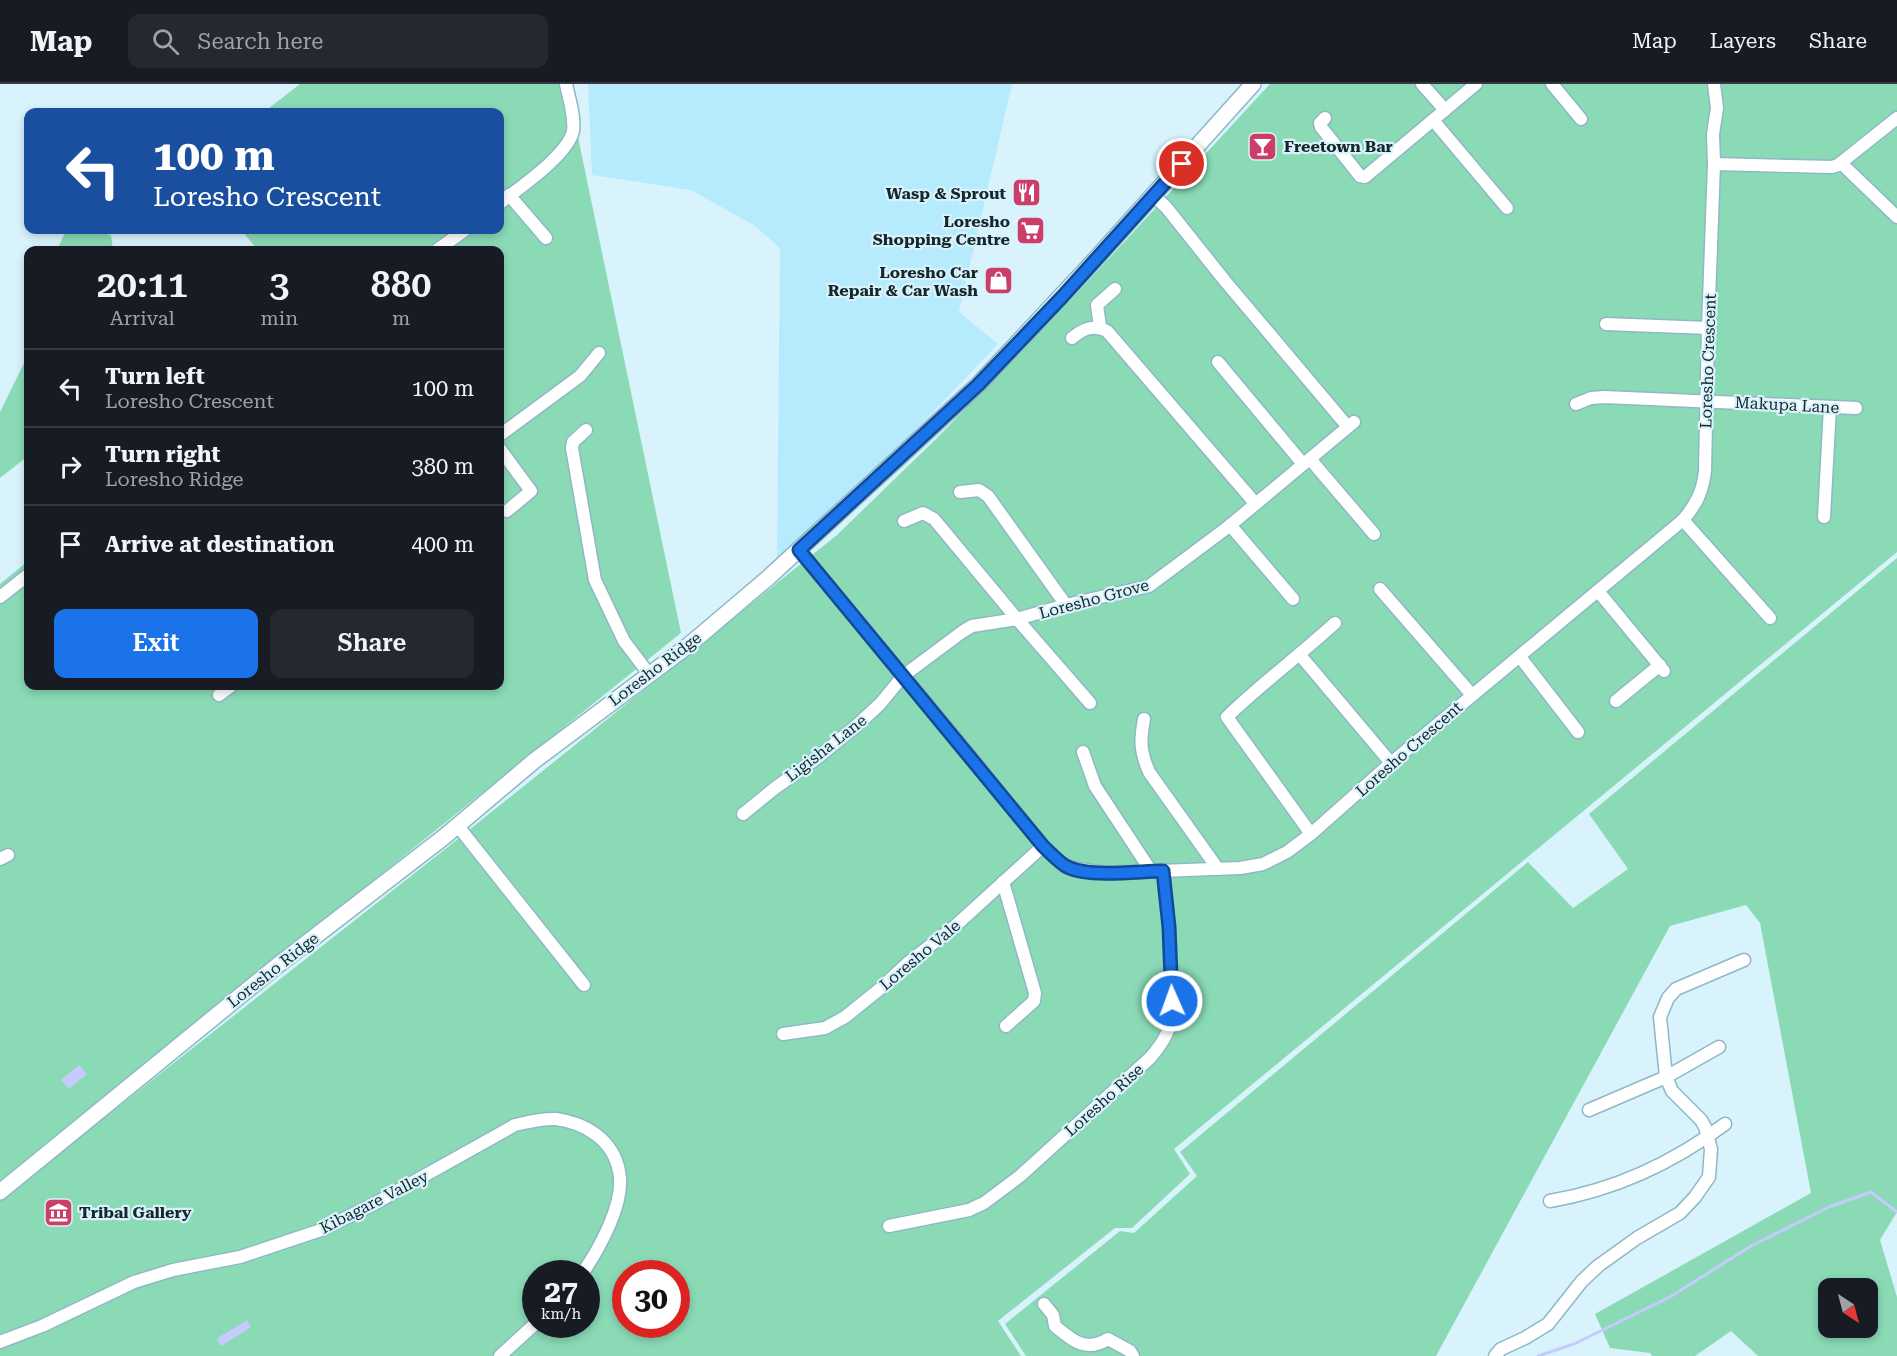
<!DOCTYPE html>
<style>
body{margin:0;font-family:"Roboto Serif",serif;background:#242831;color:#f1f3f6;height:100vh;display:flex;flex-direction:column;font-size:22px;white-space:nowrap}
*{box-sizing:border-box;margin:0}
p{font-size:20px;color:#9ea1a6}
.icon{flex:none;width:33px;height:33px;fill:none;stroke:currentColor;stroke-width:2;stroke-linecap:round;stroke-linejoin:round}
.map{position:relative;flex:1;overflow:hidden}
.drawer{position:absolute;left:24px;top:162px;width:480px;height:444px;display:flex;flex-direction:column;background:#171b24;border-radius:12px;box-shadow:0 3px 9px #0003}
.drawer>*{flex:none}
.top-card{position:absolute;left:24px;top:24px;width:480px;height:126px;border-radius:12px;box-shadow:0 3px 9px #0003;background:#1a4fa0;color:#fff;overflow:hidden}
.needle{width:39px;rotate:144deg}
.controls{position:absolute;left:1818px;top:1194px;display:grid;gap:12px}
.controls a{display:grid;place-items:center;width:60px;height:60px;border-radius:12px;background:#171b24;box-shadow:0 3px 9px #0003;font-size:30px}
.speed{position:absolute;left:522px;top:1176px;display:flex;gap:12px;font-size:30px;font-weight:700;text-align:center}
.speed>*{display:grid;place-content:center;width:78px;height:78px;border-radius:50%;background:#171b24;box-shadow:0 3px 9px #0003;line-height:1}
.speed small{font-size:15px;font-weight:400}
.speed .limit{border:9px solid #d22;background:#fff;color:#111}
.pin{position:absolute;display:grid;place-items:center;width:51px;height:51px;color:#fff;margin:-26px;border:3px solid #fff;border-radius:50%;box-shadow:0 2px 6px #0007}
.me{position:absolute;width:66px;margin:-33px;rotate:358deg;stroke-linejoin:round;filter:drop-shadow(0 0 4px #0008)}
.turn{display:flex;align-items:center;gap:21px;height:126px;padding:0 30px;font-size:27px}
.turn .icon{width:78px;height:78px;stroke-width:2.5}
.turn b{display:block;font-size:42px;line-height:51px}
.eta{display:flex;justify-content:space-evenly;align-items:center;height:102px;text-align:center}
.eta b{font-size:36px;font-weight:600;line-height:42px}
.primary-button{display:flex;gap:12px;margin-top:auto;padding:12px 30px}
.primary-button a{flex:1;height:69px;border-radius:12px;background:#1a73e8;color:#fff;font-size:24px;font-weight:600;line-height:69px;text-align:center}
.primary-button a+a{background:#242831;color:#f1f3f6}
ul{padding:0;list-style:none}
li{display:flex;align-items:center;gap:18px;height:78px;padding:0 30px;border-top:2px solid #363941}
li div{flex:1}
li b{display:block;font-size:22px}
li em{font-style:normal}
header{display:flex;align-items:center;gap:36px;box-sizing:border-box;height:84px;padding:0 30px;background:#171b24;border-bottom:2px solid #363941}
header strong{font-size:28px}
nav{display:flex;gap:33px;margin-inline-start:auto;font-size:21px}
.search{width:420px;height:54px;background:#242831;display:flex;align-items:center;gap:15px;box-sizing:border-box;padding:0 21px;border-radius:12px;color:#9ea1a6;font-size:22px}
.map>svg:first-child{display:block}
.built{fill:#b6eafd}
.green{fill:#8adab6;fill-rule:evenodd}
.water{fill:#c5cbfd}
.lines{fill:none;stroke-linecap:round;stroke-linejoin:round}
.stream{stroke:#c5cbfd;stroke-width:3}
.minor-casing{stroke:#8eb8c7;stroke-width:15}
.major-casing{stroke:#8eb8c7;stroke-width:18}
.minor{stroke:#fff;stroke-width:12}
.major{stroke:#fff;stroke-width:15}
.route-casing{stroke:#114b97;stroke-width:15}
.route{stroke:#1a73e8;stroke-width:10}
.labels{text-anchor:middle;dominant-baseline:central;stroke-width:4.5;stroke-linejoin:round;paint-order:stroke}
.poi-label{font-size:16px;font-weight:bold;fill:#15262c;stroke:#d9f3fc;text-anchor:end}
.street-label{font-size:16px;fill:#15262c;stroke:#d9f3fc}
</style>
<header>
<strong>Map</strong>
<div class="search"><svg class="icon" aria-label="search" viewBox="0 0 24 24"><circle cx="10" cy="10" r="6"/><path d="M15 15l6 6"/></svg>Search here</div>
<nav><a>Map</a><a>Layers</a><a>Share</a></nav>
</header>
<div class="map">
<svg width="1897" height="1272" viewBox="0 0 1897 1272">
<rect width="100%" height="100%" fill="#d9f3fc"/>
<path class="built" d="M 588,0 L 1012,0 L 959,228 L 998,260 L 889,374 L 777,474 L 780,164 L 755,142 L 691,106 L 592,91 Z"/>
<g class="green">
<path d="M 300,0 L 567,0 L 681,549 L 0,1097 L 0,500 L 28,477 L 28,602 L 500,602 L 500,166 L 258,166 L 241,146 L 500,146 L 500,28 L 264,28 Z"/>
<path d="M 1270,0 L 1897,0 L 1897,468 L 1174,1065 L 1190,1090 L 1132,1144 L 1115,1144 L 998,1237 L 1021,1272 L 0,1272 L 0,1116 L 449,762 L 837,451 L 938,353 L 1090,195 ZM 536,1190 L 586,1190 L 586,1240 L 536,1240 ZM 626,1190 L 676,1190 L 676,1240 L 626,1240 Z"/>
<path d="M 66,146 L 87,146 L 111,151 L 113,166 L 57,166 Z"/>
<path d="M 28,271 L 28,372 L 0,394 L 0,328 Z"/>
<path d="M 1897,474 L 1897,1128 L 1880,1156 L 1897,1213 L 1897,1272 L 1758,1272 L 1731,1247 L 1695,1272 L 1652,1272 L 1650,1269 L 1610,1264 L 1595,1230 L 1811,1109 L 1760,839 L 1746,821 L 1670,842 L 1436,1272 L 1026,1272 L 1005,1240 L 1120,1147 L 1134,1149 L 1197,1092 L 1180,1068 L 1528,778 L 1573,824 L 1628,785 L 1589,730 ZM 1828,1204 L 1868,1204 L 1868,1244 L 1828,1244 Z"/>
</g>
<g class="water">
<path d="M 79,981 L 87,990 L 69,1005 L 61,996 Z"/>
<path d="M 247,1236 L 251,1243 L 221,1262 L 216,1255 Z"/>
</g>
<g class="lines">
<path class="stream" d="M 1538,1272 L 1574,1260 L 1670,1213 L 1751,1162 L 1829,1123 L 1871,1108 L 1897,1128"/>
<defs>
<g id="minor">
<path d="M 1422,0 L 1445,26"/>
<path d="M 1552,0 L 1581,35"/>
<path d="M 1325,34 L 1320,39 L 1321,43 L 1360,92 L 1365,93 L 1476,0"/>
<path d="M 1433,36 L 1507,124"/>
<path d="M 1841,79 L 1897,133"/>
<path d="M 1714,80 L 1832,83 L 1838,81 L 1897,34"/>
<path d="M 509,111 L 546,154"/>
<path d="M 1153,111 L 1166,123 L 1225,197 L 1348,343"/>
<path d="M 500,119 C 519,104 568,71 573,47 C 575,32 569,15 566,0"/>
<path d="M 437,166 L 465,146"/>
<path d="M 1606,240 L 1708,244"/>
<path d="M 1100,243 L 1097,221 L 1115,205"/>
<path d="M 1072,254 C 1083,245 1093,240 1107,247 L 1255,419"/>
<path d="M 1218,278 L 1303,380"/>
<path d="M 1576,320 L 1591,314 L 1604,313 L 1856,324"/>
<path d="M 586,346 L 573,358 L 572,364 L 595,496 L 624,557 L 649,590"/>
<path d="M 500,351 L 580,292 L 599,269"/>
<path d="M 500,365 L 531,407 L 507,427"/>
<path d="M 1310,375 L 1374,450"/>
<path d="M 960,408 L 979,406 L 988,412 L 1066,521"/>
<path d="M 1824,433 L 1830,323"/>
<path d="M 1683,436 L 1770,534"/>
<path d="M 904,437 L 923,429 L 934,435 L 1017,535 L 1090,619"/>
<path d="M 1230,441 L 1293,515"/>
<path d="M 799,466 L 966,667 L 1043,762 L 1066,783 L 1105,789 L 1240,784 L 1263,780 L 1287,768 L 1311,750 L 1391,679 L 1683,436 C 1696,421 1703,407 1705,387 L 1708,244 L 1714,80 L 1713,50 L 1717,24 L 1714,0"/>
<path d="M 1380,505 L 1472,611"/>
<path d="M 1598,507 L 1664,587"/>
<path d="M 0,513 L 28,491"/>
<path d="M 1300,571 L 1391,679"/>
<path d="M 1520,573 L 1578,648"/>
<path d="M 219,611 L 231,602"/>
<path d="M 1616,617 L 1660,581"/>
<path d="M 1144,635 C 1140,657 1140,667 1149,688 L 1218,785"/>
<path d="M 1083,668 L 1095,702 L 1151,787"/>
<path d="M 743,730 L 775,704 L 817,674 L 855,643 L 880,620 L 903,592 L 962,548 L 972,542 L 1017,535 L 1066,521 L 1149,502 L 1228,443 L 1354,338"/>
<path d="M 457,741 L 584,901"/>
<path d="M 1311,750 L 1227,633 C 1261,600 1300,571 1335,539"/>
<path d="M 0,775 L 8,771"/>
<path d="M 1003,798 L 1035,909 L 1034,917 L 1006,942"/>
<path d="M 783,950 L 825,944 L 845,933 L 881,904 L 909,878 L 954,843 L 1043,762"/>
<path d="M 1589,1026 L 1666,993 L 1719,963"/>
<path d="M 1550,1117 C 1614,1106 1673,1079 1725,1040"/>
<path d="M 889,1142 L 969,1126 L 984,1119 L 1020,1092 L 1150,974 C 1161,961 1169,950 1172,932 L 1169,843 L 1163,787"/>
<path d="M 1044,1220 L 1053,1231 L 1055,1242 C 1072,1256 1085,1269 1108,1255 L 1130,1267 L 1133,1272"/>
<path d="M 0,1258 L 42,1242 L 134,1198 L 173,1186 L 240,1173 L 321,1146 L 372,1121 L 515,1041 C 528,1038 542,1034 556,1035 C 586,1039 613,1056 619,1087 C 626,1118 599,1165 582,1190"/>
<path d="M 500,1272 L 536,1239"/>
<path d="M 1495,1272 L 1501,1265 L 1525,1254 L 1548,1240 L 1582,1197 L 1598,1182 L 1637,1154 L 1680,1129 L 1695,1113 L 1709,1093 L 1711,1065 L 1705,1043 L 1701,1036 L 1672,1007 L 1666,993 L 1660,933 L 1668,914 L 1676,905 L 1744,876"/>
</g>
<path id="major" d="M 0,1108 L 278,881 L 444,753 L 534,677 L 689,561 L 769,493 L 978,301 L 1092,179 L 1253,0"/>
</defs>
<use href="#minor" class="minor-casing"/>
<use href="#major" class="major-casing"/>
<use href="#minor" class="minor"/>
<use href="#major" class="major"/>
</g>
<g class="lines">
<defs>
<path id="route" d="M 1172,917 L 1169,843 L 1163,787 C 1138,787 1085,795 1064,781 C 1057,776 1050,769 1043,762 L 799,466 L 978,301 L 1062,213 L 1182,80"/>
</defs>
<use href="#route" class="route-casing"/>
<use href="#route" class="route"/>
</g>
<defs>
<symbol id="bar-square" viewBox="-11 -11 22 22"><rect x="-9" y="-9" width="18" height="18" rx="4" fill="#cc3e6a" stroke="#d9f3fc"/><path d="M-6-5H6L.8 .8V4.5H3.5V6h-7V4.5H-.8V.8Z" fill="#fff"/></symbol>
<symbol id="restaurant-square" viewBox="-11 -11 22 22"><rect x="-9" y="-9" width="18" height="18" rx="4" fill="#cc3e6a" stroke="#d9f3fc"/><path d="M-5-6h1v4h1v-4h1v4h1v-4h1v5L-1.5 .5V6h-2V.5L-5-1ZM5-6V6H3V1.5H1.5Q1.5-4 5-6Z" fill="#fff"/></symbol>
<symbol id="supermarket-square" viewBox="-11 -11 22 22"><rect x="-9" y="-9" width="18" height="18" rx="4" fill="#cc3e6a" stroke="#d9f3fc"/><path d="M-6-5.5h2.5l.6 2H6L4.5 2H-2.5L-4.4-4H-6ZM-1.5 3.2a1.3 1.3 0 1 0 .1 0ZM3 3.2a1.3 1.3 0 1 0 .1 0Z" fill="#fff"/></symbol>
<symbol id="shop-square" viewBox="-11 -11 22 22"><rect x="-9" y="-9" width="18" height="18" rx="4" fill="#cc3e6a" stroke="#d9f3fc"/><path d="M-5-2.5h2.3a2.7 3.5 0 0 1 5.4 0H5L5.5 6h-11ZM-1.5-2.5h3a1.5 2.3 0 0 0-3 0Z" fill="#fff"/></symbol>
<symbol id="museum-square" viewBox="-11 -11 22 22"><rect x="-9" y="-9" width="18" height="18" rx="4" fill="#cc3e6a" stroke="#d9f3fc"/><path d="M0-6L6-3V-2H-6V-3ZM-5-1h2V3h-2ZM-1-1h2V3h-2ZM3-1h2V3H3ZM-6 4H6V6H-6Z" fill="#fff"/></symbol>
</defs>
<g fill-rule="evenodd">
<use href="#bar-square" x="1246" y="46" width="33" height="33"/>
<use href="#restaurant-square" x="1010" y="92" width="33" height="33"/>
<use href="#supermarket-square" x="1014" y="130" width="33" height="33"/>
<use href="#shop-square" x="982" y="180" width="33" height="33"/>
<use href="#museum-square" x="42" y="1112" width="33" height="33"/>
</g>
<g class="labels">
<g class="poi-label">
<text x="1284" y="62" text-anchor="start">Freetown Bar</text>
<text x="1006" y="109">Wasp &amp; Sprout</text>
<text x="1010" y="137">Loresho<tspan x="1010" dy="18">Shopping Centre</tspan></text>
<text x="978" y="188">Loresho Car<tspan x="978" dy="18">Repair &amp; Car Wash</tspan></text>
<text x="79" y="1128" text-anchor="start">Tribal Gallery</text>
</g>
<g class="street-label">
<text transform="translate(1708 277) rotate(-88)">Loresho Crescent</text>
<text transform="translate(1787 321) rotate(3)">Makupa Lane</text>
<text transform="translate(1094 515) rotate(-15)">Loresho Grove</text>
<text transform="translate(655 585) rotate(-37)">Loresho Ridge</text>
<text transform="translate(826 664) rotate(-38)">Ligisha Lane</text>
<text transform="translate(1409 665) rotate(-41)">Loresho Crescent</text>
<text transform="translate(920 871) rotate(-40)">Loresho Vale</text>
<text transform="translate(273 886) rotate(-38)">Loresho Ridge</text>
<text transform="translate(1104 1016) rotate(-42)">Loresho Rise</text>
<text transform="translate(374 1118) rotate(-27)">Kibagare Valley</text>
</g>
</g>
</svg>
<div class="controls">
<a><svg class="needle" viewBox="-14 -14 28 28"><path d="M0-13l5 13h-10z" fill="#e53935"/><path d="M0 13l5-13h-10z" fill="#9ea1a6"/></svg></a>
</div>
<div class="speed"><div>27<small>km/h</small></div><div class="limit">30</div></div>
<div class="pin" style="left:1182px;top:80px;background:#d93025"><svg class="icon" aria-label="arrive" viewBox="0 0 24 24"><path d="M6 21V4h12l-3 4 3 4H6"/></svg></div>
<svg class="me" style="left:1172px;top:917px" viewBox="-20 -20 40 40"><circle r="17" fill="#1a73e8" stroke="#fff" stroke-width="3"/><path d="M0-11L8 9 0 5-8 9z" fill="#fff"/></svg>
<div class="top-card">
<div class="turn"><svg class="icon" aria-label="left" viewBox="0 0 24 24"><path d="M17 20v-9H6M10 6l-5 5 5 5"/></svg><div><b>100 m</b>Loresho Crescent</div></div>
</div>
<section class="drawer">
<div class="eta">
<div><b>20:11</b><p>Arrival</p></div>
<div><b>3</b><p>min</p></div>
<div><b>880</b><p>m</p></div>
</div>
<ul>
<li><svg class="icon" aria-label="left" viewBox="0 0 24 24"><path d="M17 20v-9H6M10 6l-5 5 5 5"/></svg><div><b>Turn left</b><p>Loresho Crescent</p></div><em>100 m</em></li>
<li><svg class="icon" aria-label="right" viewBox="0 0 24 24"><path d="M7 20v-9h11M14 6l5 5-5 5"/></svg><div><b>Turn right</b><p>Loresho Ridge</p></div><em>380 m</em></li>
<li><svg class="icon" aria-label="arrive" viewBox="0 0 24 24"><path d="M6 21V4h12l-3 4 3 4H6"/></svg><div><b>Arrive at destination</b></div><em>400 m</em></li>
</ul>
<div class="primary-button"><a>Exit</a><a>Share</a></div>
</section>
</div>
